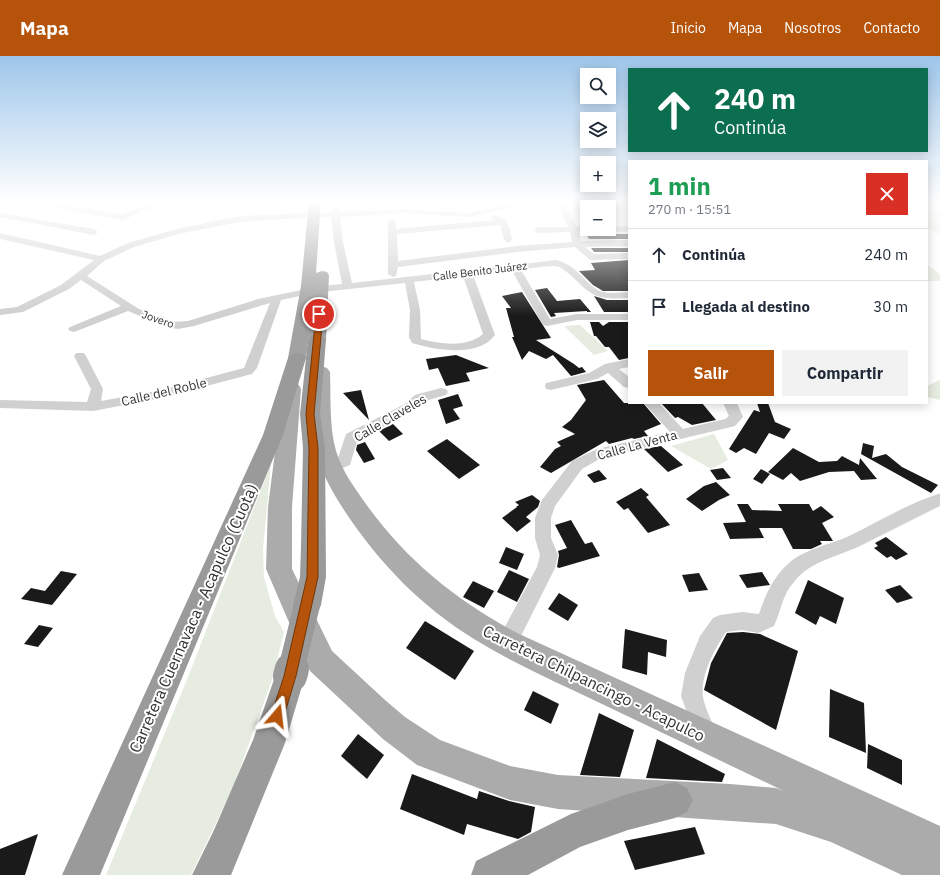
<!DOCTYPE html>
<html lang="es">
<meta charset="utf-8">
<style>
body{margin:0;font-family:"IBM Plex Sans",sans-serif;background:#f2f2f3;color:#1f2937;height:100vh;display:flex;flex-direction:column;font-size:15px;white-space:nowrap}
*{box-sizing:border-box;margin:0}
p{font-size:13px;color:#747a83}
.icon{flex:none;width:22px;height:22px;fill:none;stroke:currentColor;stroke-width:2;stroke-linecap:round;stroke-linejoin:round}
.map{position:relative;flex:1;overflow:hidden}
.sheet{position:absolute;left:628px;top:104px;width:300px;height:244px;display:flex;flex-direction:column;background:#fff;border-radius:0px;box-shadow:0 2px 10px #0003}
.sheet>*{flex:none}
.top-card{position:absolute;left:628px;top:12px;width:300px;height:84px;border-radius:0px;box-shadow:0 2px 10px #0003;background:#0b6e4f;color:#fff;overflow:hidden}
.buttons{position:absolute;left:580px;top:12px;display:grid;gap:8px}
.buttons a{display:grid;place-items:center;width:36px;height:36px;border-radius:0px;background:#fff;box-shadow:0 2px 10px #0003;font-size:20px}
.pin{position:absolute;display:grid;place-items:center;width:34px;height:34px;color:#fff;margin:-17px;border:2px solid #fff;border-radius:50%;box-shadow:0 1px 4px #0007}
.me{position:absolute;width:44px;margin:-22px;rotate:17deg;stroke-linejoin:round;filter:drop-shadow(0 0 3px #0008)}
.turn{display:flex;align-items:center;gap:14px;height:84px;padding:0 20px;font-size:18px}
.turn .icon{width:52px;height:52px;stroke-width:2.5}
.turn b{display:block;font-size:28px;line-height:34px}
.round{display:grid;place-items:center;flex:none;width:42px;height:42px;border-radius:0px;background:#f2f2f3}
.summary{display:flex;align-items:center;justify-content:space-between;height:68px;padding:0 20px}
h1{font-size:24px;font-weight:800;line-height:30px;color:#1e9e55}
.primary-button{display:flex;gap:8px;margin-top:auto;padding:8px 20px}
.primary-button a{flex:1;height:46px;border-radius:0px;background:#b45309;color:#fff;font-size:16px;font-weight:800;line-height:46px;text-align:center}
.primary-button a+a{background:#f2f2f3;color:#1f2937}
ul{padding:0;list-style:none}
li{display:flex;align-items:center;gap:12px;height:52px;padding:0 20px;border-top:1px solid #e0e1e3}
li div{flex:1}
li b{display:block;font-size:15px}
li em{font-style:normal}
header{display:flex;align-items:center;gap:24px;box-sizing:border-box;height:56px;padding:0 20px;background:#b45309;color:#fff}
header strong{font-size:19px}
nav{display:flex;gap:22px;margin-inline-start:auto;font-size:14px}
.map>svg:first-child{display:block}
.green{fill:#e6ecdf}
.building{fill:#1a1a1a}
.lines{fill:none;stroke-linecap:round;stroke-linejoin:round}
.minor{fill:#d0d0d0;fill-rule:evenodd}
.tertiary{fill:#d0d0d0;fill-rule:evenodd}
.primary{fill:#ababab;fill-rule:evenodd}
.trunk{fill:#a2a2a2;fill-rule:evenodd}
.motorway{fill:#9a9a9a;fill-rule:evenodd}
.motorway-bridge-far1{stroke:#9a9a9a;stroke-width:26}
.motorway-bridge{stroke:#9a9a9a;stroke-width:34}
.route{fill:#b45309;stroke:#753606}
.labels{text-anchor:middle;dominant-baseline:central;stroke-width:4;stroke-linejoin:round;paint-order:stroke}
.far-street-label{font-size:11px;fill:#333;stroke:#fff}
.street-label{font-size:13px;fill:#333;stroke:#fff}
.near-street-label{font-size:16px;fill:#333;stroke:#fff}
</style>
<header>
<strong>Mapa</strong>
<nav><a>Inicio</a><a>Mapa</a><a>Nosotros</a><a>Contacto</a></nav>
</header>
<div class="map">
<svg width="940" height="819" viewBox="0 0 940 819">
<rect width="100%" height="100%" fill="#fff"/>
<g class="green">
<path d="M 940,154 L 940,178 L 939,178 L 927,172 L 927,155 Z"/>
<path d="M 927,209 L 940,218 L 940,225 L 927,225 Z"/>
<path d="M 580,269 L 608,295 L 594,299 L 564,270 Z"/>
<path d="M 940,324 L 940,344 L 927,341 L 927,330 Z"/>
<path d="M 714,378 L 728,404 L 711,413 L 671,390 Z"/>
<path d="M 271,408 L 263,493 L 264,521 L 275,560 L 284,576 L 272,624 L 234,729 L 191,819 L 106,819 L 188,621 Z"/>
</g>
<g class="building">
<path d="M 593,178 L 628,178 L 629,183 L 589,183 L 587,180 L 594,179 Z"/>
<path d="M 591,192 L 629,192 L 629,196 L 594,196 Z"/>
<path d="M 629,204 L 629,235 L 603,235 L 593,229 L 579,215 L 595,214 L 591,207 Z"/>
<path d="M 547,232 L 557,245 L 580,243 L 591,256 L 587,256 L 587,255 L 554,257 L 556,260 L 551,261 L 535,234 Z"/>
<path d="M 522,236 L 551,282 L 536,284 L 574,308 L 579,312 L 582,311 L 586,316 L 571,320 L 553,299 L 546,303 L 529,295 L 522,304 L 512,281 L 514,281 L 506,252 L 511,252 L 502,240 Z"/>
<path d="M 594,240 L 607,244 L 629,244 L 629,256 L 604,256 Z"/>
<path d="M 590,266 L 599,266 L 603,270 L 609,266 L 629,266 L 629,302 L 619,304 L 609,291 L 605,291 L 596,280 L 594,280 Z"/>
<path d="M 456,299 L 489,312 L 466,317 L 470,325 L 446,330 L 438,312 L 429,314 L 426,303 Z"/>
<path d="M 604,324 L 624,347 L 643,347 L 661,368 L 644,375 L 648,380 L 634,383 L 632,382 L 609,388 L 606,385 L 551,417 L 540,411 L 555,393 L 561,390 L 557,386 L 575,378 L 562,371 L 571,364 L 586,344 L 577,329 Z"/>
<path d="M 361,334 L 369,364 L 343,337 Z"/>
<path d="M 458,338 L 463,350 L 453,353 L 460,363 L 446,368 L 438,344 Z"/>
<path d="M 661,347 L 702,347 L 716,364 L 692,369 L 678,361 L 675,362 Z"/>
<path d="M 757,347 L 768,347 L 775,366 L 791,373 L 784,383 L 769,377 L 756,398 L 744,392 L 736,397 L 729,393 L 754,354 L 760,356 Z"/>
<path d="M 393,368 L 403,378 L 389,385 L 379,375 Z"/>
<path d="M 447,383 L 480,409 L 459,423 L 427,395 Z"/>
<path d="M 365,386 L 375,403 L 364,407 L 356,394 L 357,389 Z"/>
<path d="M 863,387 L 874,390 L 872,402 L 886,398 L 902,411 L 938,429 L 931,437 L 861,398 Z"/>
<path d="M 661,390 L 683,409 L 668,416 L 644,393 Z"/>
<path d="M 793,392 L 819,406 L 837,405 L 842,400 L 859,409 L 860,402 L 877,423 L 861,424 L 854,415 L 829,416 L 800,425 L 791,417 L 783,424 L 768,416 Z"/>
<path d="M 723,412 L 731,422 L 717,424 L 710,414 Z"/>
<path d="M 761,413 L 770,418 L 762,428 L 753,423 Z"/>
<path d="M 599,414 L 607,423 L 594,427 L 587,419 Z"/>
<path d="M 716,426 L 730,439 L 719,444 L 702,455 L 686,443 L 704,430 Z"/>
<path d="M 641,432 L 649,439 L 646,441 L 670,469 L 648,477 L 628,452 L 624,454 L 616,446 Z"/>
<path d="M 532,439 L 540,445 L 538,451 L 526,461 L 531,465 L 517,476 L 502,462 L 517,451 L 516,451 L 519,449 L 515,446 Z"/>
<path d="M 737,448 L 748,448 L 752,454 L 782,455 L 778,448 L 809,448 L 813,455 L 821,450 L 834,461 L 822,467 L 833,485 L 820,485 L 822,488 L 811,493 L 793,493 L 782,472 L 759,472 L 764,482 L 730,483 L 723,467 L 746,466 Z"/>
<path d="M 571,464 L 585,488 L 592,486 L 600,500 L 559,512 L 557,511 L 559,499 L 558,495 L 567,492 L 555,469 Z"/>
<path d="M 886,481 L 908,498 L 896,504 L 891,500 L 887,502 L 874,492 L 878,490 L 875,487 Z"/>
<path d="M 506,491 L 524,498 L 517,514 L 499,507 Z"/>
<path d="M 509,514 L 529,523 L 517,546 L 497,536 Z"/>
<path d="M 61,515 L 77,518 L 52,549 L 21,543 L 31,532 L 45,535 Z"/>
<path d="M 762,516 L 770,529 L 747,532 L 739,519 Z"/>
<path d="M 699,517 L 708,534 L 689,536 L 682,519 Z"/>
<path d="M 808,524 L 844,542 L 836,568 L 820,560 L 816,569 L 795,557 Z"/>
<path d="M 473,525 L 494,535 L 484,552 L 463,541 Z"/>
<path d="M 900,529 L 913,542 L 897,547 L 885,534 Z"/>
<path d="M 559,537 L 578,549 L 568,565 L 548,553 Z"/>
<path d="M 425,565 L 474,595 L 455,624 L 406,592 Z"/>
<path d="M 39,569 L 53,572 L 38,591 L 24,588 Z"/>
<path d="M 625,573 L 667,584 L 666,601 L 648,596 L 647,619 L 622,612 Z"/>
<path d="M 743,576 L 760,578 L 798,595 L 776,674 L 704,634 L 711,607 L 727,577 Z"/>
<path d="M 830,633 L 864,647 L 866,697 L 829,681 Z"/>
<path d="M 533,635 L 559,648 L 551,668 L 524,654 Z"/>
<path d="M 599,657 L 634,674 L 620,721 L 580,719 Z"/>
<path d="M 358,678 L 384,699 L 367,723 L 341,700 Z"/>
<path d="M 657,683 L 725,718 L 722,726 L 646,722 Z"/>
<path d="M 868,688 L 902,704 L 902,729 L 867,712 Z"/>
<path d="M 412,718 L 477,743 L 479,735 L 509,745 L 535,751 L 531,776 L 518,783 L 467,768 L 464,779 L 400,753 Z"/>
<path d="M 695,771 L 705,798 L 635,814 L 624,785 Z"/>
<path d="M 38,778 L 25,819 L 0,819 L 0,793 Z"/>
</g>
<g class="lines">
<g class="minor">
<path d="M 29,145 L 45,145 L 122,159 L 155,145 L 166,145 L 123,164 L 33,147 Z"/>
<path d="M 333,145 L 341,145 L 340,156 L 403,153 L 469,157 L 519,145 L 533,145 L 532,147 L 469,161 L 403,157 L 340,161 L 343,186 L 352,227 L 556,204 C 580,210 586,231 603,236 C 611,238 621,236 629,236 L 629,242 C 606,243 595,244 578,226 C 572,221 566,214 559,211 C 551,208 530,213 521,214 L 550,263 L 577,258 L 629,258 L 629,264 L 577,264 L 547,270 L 543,269 L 512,215 L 473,219 L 495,279 C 478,302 435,294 412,287 L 409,281 L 410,254 L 405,227 L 321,236 L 316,233 L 321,230 L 342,228 L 334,186 L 331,161 L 323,161 L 319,159 L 323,157 L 332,156 ZM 463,220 L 483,278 C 467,292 440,288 421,283 L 420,254 L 414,226 Z"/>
<path d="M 555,145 L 563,145 L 577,171 L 587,171 L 587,173 L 609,173 L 609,171 L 629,170 L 629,176 L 579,176 L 581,185 L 629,184 L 629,190 L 585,191 L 594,198 L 629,197 L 629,203 L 592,204 L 589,203 L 575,191 L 517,196 L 398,211 L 396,220 L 393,221 L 388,218 L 388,166 L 389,164 L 395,164 L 396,173 L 494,164 L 490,161 L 494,159 C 509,163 510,170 512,184 L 508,187 L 504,184 L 500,169 L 397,178 L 398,205 L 517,190 L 572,186 L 570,176 L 538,177 L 534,174 L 538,171 L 568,171 Z"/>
<path d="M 0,157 L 94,173 L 98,176 L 94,179 L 0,161 Z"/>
<path d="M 313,157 L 317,159 L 316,161 L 240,166 L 178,178 L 134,191 L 104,205 L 87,220 L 139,253 L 172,266 L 188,265 L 258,243 L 306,233 L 310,234 L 311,236 L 310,238 L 281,244 L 257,312 L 252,318 L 161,342 L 93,355 L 0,352 L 0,344 L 87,346 L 91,333 L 74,300 L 76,297 L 84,297 L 86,300 L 103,333 L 101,345 L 161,334 L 244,312 L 270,247 L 194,270 L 178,273 L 166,271 L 128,255 L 74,276 L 70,275 L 68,273 L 70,271 L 121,250 L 81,224 L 69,233 L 23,256 L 0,259 L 0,253 L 17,251 L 61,229 L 94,204 L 0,183 L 0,177 L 100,200 L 128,187 L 177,173 L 240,160 Z"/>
<path d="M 629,303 L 629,311 L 619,313 L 629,321 L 629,332 L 624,331 L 608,317 L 597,323 L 551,334 L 546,333 L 545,330 L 546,327 L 589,317 L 605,308 Z"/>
<path d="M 441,332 L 446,333 L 448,336 L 446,339 L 425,345 L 415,354 L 357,385 L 350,409 L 331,417 L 326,415 L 323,411 L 326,407 L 338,402 L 346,378 L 405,348 L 415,339 Z"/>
<path d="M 644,347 L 659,347 L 683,373 L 725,363 L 729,360 L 723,347 L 737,347 L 743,361 L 735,370 L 601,402 L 582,413 L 555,450 L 551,462 L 551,482 L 558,499 L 555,512 L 514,594 L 507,597 L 500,594 L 497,587 L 500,580 L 537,511 L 540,499 L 535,482 L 535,462 L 542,444 L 572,405 L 597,393 L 670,376 Z"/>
<path d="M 938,438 L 940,438 L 940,450 C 913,463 887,477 860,490 C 837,501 810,505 794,526 C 782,539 781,555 774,570 L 758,577 L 742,574 L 726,576 C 715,592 700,620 703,641 C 705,653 713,667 717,679 L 714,687 L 706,690 L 698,687 L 681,640 L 685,617 L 700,580 L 713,562 L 720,559 L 742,556 L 759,558 C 765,540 773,521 788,508 C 804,493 829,489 849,480 C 878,466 907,448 938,438 Z"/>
</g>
<path class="tertiary" d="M 320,145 L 352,145 L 347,148 L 324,149 L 320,148 Z"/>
<path class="primary" d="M 321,310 L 327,312 L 330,316 C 331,342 329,370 336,395 C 342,415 354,431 366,448 C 406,504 457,545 517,577 L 940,770 L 940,819 L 902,819 L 831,786 L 776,768 L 558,753 L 510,744 L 417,709 L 383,683 L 310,615 L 266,513 L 268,451 L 283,333 L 285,329 L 292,327 L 299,329 L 301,333 L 292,451 L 292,513 L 332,595 L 385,644 L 405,661 L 440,684 L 510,710 L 558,719 L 730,728 L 776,732 L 784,735 C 723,706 663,677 602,648 C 559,627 514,608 474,583 C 422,551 380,508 346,457 C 329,431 314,404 312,373 C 311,361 309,321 315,312 Z"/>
<path class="trunk" d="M 309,145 L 321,145 L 316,217 L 322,215 L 327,216 L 329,219 L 326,284 L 323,288 L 317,289 L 311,288 L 308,284 L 309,278 L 306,302 L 303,306 L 297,307 L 291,306 L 288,302 L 301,230 Z"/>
<g class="motorway">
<path d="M 317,279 L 323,280 L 326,284 L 320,358 L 325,392 L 326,521 L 321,549 L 317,558 L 307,562 L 297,558 L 293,549 L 300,521 L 301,490 L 303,392 L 300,358 L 308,284 L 311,280 Z"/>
<path d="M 297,297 L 303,298 L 306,302 L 283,379 L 100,819 L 62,819 L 263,379 L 288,302 L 291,298 Z"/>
<path d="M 290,605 L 301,609 L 305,620 L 285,687 L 231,819 L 192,819 L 214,774 L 253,684 L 279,609 Z"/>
<path d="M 675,726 L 687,732 L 693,744 L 687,756 L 675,762 L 628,774 L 580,791 L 528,819 L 471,819 L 476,805 L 571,758 L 628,738 Z"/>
</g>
<path class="motorway-bridge-far1" d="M 291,614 L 307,549"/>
<path class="motorway-bridge" d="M 290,620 L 292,613"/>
</g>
<linearGradient id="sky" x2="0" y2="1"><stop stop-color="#9ec6ea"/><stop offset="0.56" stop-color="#fff"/><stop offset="1" stop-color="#fff" stop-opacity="0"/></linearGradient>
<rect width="940" height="260" fill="url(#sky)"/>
<path class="route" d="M 319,256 L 323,258 L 314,358 L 318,392 L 318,521 L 296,620 L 284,660 L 282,665 L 277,667 L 273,665 L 271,660 L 284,620 L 307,521 L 309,392 L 306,358 L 316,258 Z"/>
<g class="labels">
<g class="far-street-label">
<text transform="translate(480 215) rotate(-7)">Calle Benito Juárez</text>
<text transform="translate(158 263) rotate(19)">Jovero</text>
</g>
<g class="street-label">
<text transform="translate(164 336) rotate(-13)">Calle del Roble</text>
<text transform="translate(390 362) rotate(-30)">Calle Claveles</text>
<text transform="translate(637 389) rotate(-15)">Calle La Venta</text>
</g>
<g class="near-street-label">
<text transform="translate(193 562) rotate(-66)">Carretera Cuernavaca - Acapulco (Cuota)</text>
<text transform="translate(594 627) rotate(26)">Carretera Chilpancingo - Acapulco</text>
</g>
</g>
</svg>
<div class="buttons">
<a><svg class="icon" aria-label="search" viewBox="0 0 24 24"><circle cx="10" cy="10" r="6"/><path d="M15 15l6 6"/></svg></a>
<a><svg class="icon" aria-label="layers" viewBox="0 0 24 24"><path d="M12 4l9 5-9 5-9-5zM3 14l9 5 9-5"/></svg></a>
<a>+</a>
<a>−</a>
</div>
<div class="pin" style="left:319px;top:258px;background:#d93025"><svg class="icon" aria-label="arrive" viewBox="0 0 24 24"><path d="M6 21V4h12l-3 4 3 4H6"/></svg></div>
<svg class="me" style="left:277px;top:660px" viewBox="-20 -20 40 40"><path d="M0-17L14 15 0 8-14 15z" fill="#b45309" stroke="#fff" stroke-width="4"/></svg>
<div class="top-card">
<div class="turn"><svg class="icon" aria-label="ahead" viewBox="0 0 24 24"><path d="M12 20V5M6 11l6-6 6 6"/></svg><div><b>240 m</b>Continúa</div></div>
</div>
<section class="sheet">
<div class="summary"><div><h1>1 min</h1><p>270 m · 15:51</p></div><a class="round" style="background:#d93025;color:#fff"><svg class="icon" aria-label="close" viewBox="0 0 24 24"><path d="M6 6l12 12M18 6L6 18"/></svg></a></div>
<ul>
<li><svg class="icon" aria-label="ahead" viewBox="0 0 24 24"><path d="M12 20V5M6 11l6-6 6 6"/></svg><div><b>Continúa</b></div><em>240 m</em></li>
<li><svg class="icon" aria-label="arrive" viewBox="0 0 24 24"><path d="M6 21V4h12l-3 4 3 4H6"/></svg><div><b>Llegada al destino</b></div><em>30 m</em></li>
</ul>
<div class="primary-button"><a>Salir</a><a>Compartir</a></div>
</section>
</div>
